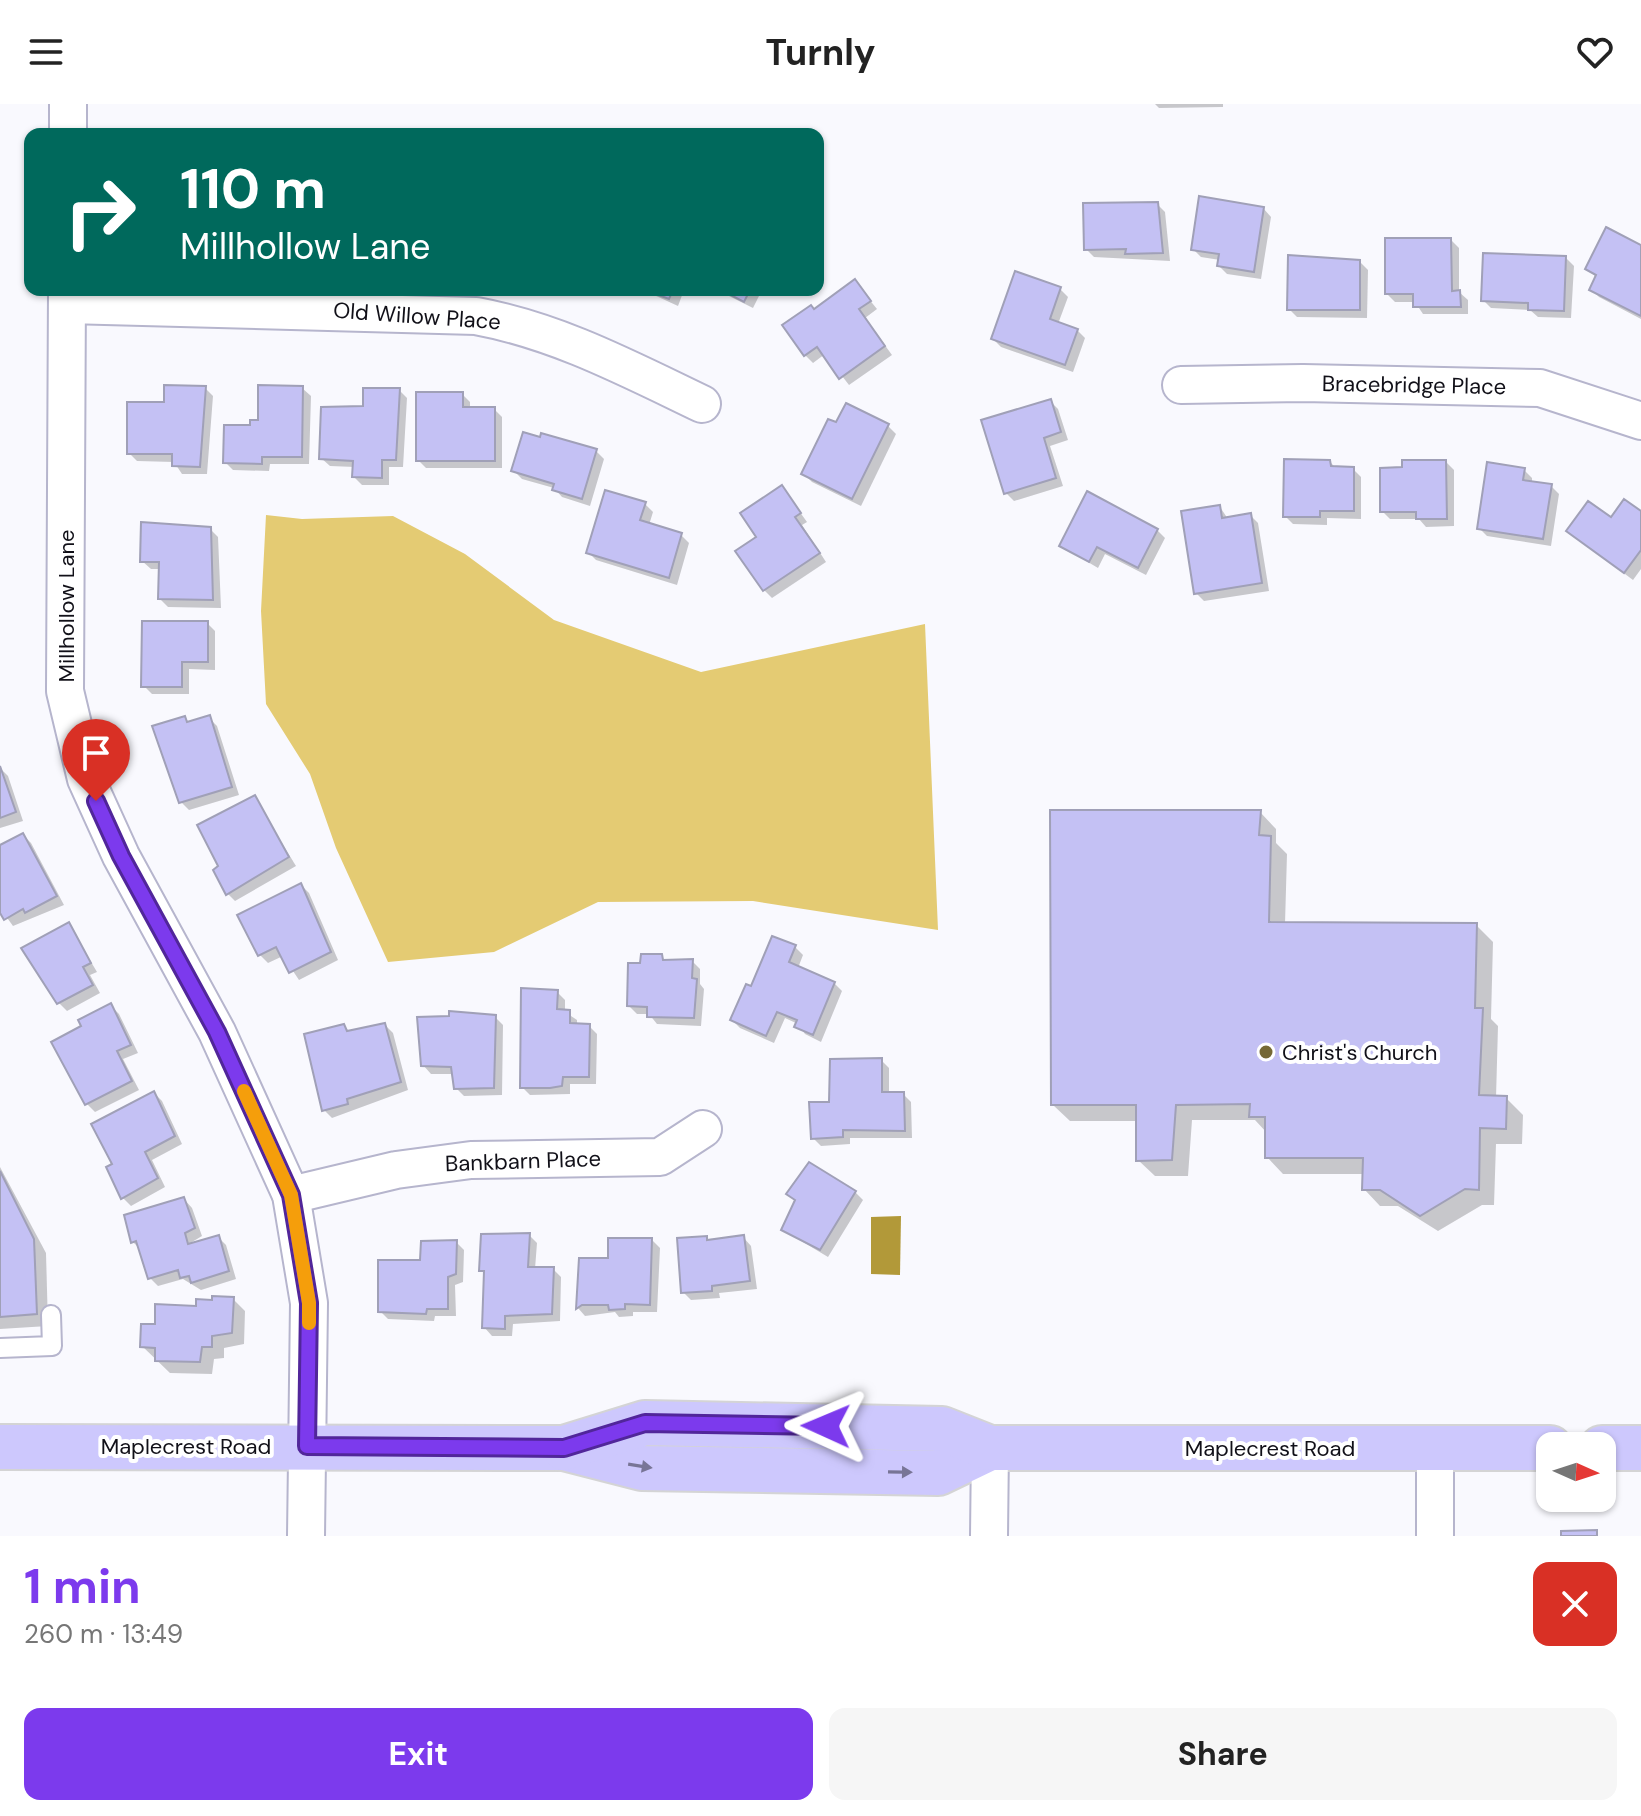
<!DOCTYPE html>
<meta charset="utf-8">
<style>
body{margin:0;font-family:"DM Sans",sans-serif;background:#f6f6f6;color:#222;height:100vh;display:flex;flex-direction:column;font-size:30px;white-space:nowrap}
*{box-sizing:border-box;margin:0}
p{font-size:26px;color:#767676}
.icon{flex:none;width:44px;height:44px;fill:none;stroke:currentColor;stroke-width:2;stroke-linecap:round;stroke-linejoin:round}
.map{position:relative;height:1432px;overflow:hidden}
.sheet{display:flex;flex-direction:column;background:#fff;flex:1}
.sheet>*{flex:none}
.banner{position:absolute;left:24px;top:24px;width:800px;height:168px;border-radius:16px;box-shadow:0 2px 6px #0004;background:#00695c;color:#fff;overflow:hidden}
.needle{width:52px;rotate:93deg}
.controls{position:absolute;left:1536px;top:1328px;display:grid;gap:16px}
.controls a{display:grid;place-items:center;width:80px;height:80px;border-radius:16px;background:#fff;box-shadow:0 2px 6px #0004;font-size:40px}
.pin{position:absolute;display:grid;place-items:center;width:68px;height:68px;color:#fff;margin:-82px -34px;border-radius:50% 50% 50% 0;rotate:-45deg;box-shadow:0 0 8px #0007}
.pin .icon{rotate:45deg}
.me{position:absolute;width:88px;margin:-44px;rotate:271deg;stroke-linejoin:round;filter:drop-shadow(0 0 6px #0008)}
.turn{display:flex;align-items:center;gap:28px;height:168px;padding:0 24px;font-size:36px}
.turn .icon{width:104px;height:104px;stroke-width:2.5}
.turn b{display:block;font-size:56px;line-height:68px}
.round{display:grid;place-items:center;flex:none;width:84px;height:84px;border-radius:16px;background:#f6f6f6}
.headline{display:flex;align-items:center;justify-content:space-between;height:136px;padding:0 24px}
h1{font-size:48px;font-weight:700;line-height:60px;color:#7c3aed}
.primary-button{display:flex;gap:16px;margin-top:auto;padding:16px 24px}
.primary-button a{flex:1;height:92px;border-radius:16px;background:#7c3aed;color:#fff;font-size:32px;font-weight:700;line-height:92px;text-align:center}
.primary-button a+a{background:#f6f6f6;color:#222}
header{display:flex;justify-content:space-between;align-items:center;height:104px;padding:0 24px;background:#fff;font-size:36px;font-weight:700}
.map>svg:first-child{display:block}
.green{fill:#e4cb73}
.water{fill:#b29939}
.shadow{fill:#0003}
.building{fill:#c4c1f4;stroke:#a0a0b7;stroke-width:2}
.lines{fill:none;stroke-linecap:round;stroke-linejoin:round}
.service-casing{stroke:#b6b5cd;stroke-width:22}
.minor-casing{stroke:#b6b5cd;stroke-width:40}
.primary-casing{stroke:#d4d4d5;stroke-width:48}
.service{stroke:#fff;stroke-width:18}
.minor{stroke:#fff;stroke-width:36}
.primary{stroke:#cdc8fd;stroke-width:44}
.oneway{fill:#787596}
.route-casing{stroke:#51269a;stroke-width:20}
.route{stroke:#7c3aed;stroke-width:14}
.slow{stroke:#f59e0b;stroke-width:14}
.poi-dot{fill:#756835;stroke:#fff;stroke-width:3}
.labels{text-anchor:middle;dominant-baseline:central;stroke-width:8;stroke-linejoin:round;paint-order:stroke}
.street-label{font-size:22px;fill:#111018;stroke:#fff}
.poi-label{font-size:22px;fill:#111018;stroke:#fff;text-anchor:start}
</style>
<header><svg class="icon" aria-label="menu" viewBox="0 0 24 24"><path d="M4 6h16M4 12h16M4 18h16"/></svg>Turnly<svg class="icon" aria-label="heart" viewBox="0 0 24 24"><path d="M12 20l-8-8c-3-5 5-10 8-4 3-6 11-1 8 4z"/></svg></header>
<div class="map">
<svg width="1641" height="1432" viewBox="0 0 1641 1432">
<rect width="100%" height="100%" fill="#f9f9fe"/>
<path class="green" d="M 266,411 L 302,415 L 393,412 L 465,450 L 554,516 L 701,568 L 925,520 L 938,826 L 753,797 L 598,798 L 494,848 L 388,858 L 336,744 L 310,670 L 266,600 L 261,507 Z"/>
<path class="water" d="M 901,1112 L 900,1171 L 871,1170 L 871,1113 Z"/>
<g class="shadow">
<path d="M 1155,0 L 1223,0 L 1223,3 L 1159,4 Z"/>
<path d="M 1157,100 L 1165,108 L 1170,157 L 1094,153 L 1086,145 Z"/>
<path d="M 1263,104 L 1271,113 L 1261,175 L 1227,170 L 1219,162 L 1220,156 L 1201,153 L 1193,145 Z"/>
<path d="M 1451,136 L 1459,144 L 1459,188 L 1468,196 L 1468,210 L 1423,210 L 1415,198 L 1395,198 L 1387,190 Z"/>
<path d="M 1641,143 L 1641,215 L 1599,193 L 1591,185 L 1597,174 L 1588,165 Z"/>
<path d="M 1566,154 L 1574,162 L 1571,214 L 1538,213 L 1530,206 L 1491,204 L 1483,196 Z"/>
<path d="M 1360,158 L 1368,166 L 1367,214 L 1297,213 L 1289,205 Z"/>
<path d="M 855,178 L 877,205 L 865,214 L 892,251 L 849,281 L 825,250 L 813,259 L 805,251 L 814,207 Z"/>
<path d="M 1060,185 L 1068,193 L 1058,220 L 1077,226 L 1085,234 L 1073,268 L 1001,243 L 993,235 Z"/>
<path d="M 643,186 L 684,186 L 678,202 Z"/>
<path d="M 717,186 L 762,186 L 753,204 Z"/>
<path d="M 205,284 L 213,292 L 207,370 L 182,370 L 174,358 L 137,357 L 129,349 L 166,300 Z"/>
<path d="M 302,284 L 311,292 L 309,360 L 270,360 L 269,367 L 233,366 L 225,358 L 252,323 Z"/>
<path d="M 399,286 L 407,294 L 403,363 L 389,363 L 389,381 L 362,381 L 354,373 L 355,363 L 330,362 L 321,354 L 364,304 Z"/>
<path d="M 462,290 L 470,298 L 470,305 L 494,305 L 502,313 L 502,364 L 426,364 L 418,356 Z"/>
<path d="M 1050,297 L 1058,305 L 1068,336 L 1050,342 L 1063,382 L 1014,397 L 1006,389 Z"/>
<path d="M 888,322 L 896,330 L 861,402 L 812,378 L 804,370 Z"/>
<path d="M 596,347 L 604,355 L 590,402 L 562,393 L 554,384 L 522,375 L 514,367 Z"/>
<path d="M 1330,358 L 1336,364 L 1353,365 L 1361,373 L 1361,415 L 1327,414 L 1327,421 L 1293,420 L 1285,412 Z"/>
<path d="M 1446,358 L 1454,366 L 1454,422 L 1426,423 L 1419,415 L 1390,415 L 1382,407 L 1404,365 Z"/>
<path d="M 1524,366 L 1532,374 L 1532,379 L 1551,382 L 1559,390 L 1551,442 L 1487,432 L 1479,424 Z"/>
<path d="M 782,383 L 807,418 L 802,421 L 826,458 L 772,494 L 764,486 L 759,434 Z"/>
<path d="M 645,400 L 653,408 L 649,421 L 681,431 L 689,439 L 677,481 L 596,456 L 588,448 Z"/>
<path d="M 1220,403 L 1228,415 L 1250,411 L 1258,419 L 1269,487 L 1204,497 L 1196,489 Z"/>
<path d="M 1641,410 L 1641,465 L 1633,476 L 1577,434 Z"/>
<path d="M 210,425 L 218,433 L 221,504 L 168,503 L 160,495 L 161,465 L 151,465 L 142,457 Z"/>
<path d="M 1157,426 L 1165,434 L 1146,471 L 1105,450 L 1098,464 L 1061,442 Z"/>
<path d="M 207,519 L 215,527 L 215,566 L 189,565 L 189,590 L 152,590 L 144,582 Z"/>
<path d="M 185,614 L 190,619 L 209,614 L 217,622 L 239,691 L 189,706 L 181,698 Z"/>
<path d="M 0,664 L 8,672 L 23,717 L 0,724 Z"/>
<path d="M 254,694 L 296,762 L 235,797 L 227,789 L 221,763 Z"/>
<path d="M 1260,708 L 1276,725 L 1276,739 L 1287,750 L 1285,820 L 1476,821 L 1493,838 L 1491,915 L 1498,922 L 1496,994 L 1506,994 L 1523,1011 L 1522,1040 L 1496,1040 L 1494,1101 L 1482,1101 L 1438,1127 L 1398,1102 L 1380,1102 L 1364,1085 L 1364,1070 L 1283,1070 L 1267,1053 L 1267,1029 L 1255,1016 L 1192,1016 L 1188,1072 L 1155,1072 L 1138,1056 L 1138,1017 L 1070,1017 L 1053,1001 Z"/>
<path d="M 23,731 L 31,739 L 64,801 L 13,822 L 0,804 L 0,743 Z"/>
<path d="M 301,781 L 309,789 L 338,856 L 299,876 L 283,852 L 268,859 L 260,851 Z"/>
<path d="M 69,821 L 97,868 L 90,871 L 100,889 L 67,907 L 59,899 Z"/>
<path d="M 795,843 L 803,851 L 798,864 L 834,879 L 842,887 L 821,938 L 805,930 L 798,920 L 785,914 L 774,939 L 740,924 L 732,916 L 752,885 Z"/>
<path d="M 661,852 L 666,858 L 692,857 L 700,865 L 700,880 L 704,885 L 701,922 L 657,920 L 649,910 L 637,910 L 629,902 Z"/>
<path d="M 557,888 L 565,896 L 565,908 L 577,916 L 577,921 L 589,922 L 597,930 L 596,980 L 570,980 L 570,990 L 530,991 L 522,983 Z"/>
<path d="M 111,902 L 119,910 L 138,949 L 123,955 L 139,986 L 95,1008 L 87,1000 L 54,939 Z"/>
<path d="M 495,913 L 503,921 L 502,991 L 464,992 L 456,984 L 454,970 L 431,970 L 423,961 Z"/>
<path d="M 385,921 L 393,929 L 408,986 L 332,1014 L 324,1006 L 344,922 L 350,929 Z"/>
<path d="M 881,956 L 889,964 L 889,990 L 903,990 L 911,998 L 912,1034 L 850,1034 L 850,1040 L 821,1042 L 813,1034 Z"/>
<path d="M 154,989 L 162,997 L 182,1040 L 152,1056 L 165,1083 L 131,1102 L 123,1094 L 115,1060 Z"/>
<path d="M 0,1063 L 46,1149 L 48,1222 L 0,1225 Z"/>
<path d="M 855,1088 L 863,1096 L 828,1153 L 783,1126 L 797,1098 L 789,1090 Z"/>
<path d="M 184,1095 L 192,1104 L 202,1132 L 187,1141 L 218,1133 L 226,1141 L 236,1175 L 201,1186 L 183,1175 L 158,1182 L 150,1174 L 142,1147 L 133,1138 L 126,1113 Z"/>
<path d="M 529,1131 L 537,1139 L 535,1165 L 553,1165 L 561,1173 L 560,1217 L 513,1220 L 512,1232 L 492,1232 L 484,1223 L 486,1171 L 481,1166 Z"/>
<path d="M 743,1133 L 751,1142 L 757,1185 L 719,1189 L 720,1194 L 691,1196 L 683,1188 L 706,1135 L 709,1138 Z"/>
<path d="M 652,1136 L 660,1144 L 657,1208 L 633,1208 L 633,1212 L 619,1213 L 615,1208 L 585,1212 L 578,1204 L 581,1156 L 610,1156 Z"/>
<path d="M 456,1138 L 464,1146 L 463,1178 L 455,1181 L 456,1212 L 435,1212 L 434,1217 L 388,1215 L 380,1207 L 422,1158 Z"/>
<path d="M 233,1195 L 245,1207 L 244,1240 L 224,1244 L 224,1254 L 214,1255 L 212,1270 L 170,1269 L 142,1242 L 198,1204 Z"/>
</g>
<g class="building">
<path d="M 1199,92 L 1264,103 L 1254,168 L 1217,162 L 1219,150 L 1191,146 Z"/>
<path d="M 1158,98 L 1163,149 L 1125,150 L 1126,145 L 1084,146 L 1083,99 Z"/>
<path d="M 1606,123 L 1641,141 L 1641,212 L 1589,186 L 1596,171 L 1585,165 Z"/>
<path d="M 1385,134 L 1451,134 L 1452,187 L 1460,186 L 1461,203 L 1413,203 L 1413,190 L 1385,190 Z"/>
<path d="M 1483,149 L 1566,152 L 1564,207 L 1528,206 L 1528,199 L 1481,197 Z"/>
<path d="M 1288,151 L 1360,156 L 1360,206 L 1287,206 Z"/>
<path d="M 1015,167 L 1061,183 L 1050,215 L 1078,225 L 1065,261 L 991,235 Z"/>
<path d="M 855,175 L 871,197 L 859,205 L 885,242 L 839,275 L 817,243 L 804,252 L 782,221 L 811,201 L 814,205 Z"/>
<path d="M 645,186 L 673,186 L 669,195 Z"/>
<path d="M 721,186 L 750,186 L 744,198 Z"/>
<path d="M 164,281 L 206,282 L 200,363 L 172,362 L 172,350 L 127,350 L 127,298 L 164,298 Z"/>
<path d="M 258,281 L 303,282 L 302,353 L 262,353 L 262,360 L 223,359 L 224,321 L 250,321 L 250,316 L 258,316 Z"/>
<path d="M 363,284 L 400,284 L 396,356 L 382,356 L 382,374 L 352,373 L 353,357 L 319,355 L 321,303 L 363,302 Z"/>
<path d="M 416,288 L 463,288 L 463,303 L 495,303 L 495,357 L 416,357 Z"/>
<path d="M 1051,295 L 1061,328 L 1044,334 L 1056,374 L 1004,390 L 981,316 Z"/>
<path d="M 846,299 L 889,320 L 852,395 L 801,370 L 828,315 L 836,318 Z"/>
<path d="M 523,328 L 540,333 L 541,329 L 597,345 L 582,395 L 552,386 L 554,380 L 511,367 Z"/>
<path d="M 1284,355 L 1330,356 L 1331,362 L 1354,363 L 1354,407 L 1320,407 L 1320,413 L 1283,413 Z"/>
<path d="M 1402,356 L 1446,356 L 1447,415 L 1416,415 L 1416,408 L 1380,408 L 1380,364 L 1402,363 Z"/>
<path d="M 1487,358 L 1525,364 L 1523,376 L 1552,380 L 1543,435 L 1477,425 Z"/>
<path d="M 782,381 L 801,409 L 795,413 L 820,449 L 763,487 L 735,447 L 756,433 L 740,409 Z"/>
<path d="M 605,386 L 646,398 L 640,416 L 682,429 L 669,474 L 586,449 Z"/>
<path d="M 1087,387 L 1158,425 L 1138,464 L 1097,443 L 1089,458 L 1059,442 Z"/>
<path d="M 1624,395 L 1641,407 L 1641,446 L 1624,469 L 1566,427 L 1588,397 L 1611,413 Z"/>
<path d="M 1220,401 L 1222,414 L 1251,409 L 1262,479 L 1194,490 L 1181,407 Z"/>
<path d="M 141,418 L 211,423 L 213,496 L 158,495 L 159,458 L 140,458 Z"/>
<path d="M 142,517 L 208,517 L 208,558 L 182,558 L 182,583 L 141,583 Z"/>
<path d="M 210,611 L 232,683 L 179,699 L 152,622 L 185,612 L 187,618 Z"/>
<path d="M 0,662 L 16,708 L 0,714 Z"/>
<path d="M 255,691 L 289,753 L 226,791 L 213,766 L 218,762 L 197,721 Z"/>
<path d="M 1050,706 L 1261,706 L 1259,731 L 1271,732 L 1269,818 L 1477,819 L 1475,904 L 1483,904 L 1479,991 L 1507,992 L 1506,1025 L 1480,1024 L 1479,1086 L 1465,1085 L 1420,1112 L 1380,1086 L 1362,1086 L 1363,1054 L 1265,1054 L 1265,1013 L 1249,1013 L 1250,1000 L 1176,1001 L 1172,1056 L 1136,1057 L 1136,1001 L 1051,1001 Z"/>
<path d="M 23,729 L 57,792 L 25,809 L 23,805 L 4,816 L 0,809 L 0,741 Z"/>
<path d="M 301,779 L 331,848 L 289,869 L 276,843 L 258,852 L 237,811 Z"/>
<path d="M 69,818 L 91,859 L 83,863 L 93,881 L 57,900 L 21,844 Z"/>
<path d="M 772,832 L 796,841 L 789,858 L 835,878 L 813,931 L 794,923 L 797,916 L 777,908 L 766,932 L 730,916 L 746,880 L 751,882 Z"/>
<path d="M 641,850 L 662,850 L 663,856 L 693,855 L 692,874 L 697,875 L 694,914 L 647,913 L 647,903 L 627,902 L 628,859 L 640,859 Z"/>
<path d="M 521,884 L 558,886 L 557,905 L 570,906 L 570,919 L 590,920 L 589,973 L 563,973 L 562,982 L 550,984 L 520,984 Z"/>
<path d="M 111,899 L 131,941 L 117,947 L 132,977 L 85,1001 L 51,938 L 81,922 L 78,916 Z"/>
<path d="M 449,907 L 496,911 L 494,984 L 454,985 L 451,963 L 421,962 L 417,913 L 449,912 Z"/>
<path d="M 385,919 L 401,978 L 347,995 L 348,1000 L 322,1007 L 304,930 L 344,920 L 347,927 Z"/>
<path d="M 882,954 L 882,988 L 904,988 L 905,1027 L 843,1026 L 843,1033 L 811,1035 L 809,998 L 829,998 L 830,955 Z"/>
<path d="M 154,987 L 175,1032 L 145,1048 L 158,1074 L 121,1095 L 106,1063 L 112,1060 L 91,1020 Z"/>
<path d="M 809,1058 L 856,1087 L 820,1146 L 781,1126 L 795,1096 L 786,1090 Z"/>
<path d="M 0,1067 L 34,1135 L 37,1210 L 0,1213 Z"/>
<path d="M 184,1093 L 195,1124 L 185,1129 L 188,1140 L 219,1131 L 229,1167 L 191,1179 L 189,1172 L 180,1174 L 178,1166 L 148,1175 L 136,1137 L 131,1139 L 124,1111 Z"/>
<path d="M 530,1129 L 528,1163 L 554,1163 L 552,1210 L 505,1212 L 505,1225 L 482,1224 L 484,1167 L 479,1167 L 481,1130 Z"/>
<path d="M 744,1131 L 750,1177 L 712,1182 L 712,1187 L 681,1189 L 677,1134 L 707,1132 L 707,1136 Z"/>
<path d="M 608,1134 L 652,1134 L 650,1201 L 625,1200 L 625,1205 L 609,1206 L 608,1201 L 582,1201 L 576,1205 L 579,1154 L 608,1154 Z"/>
<path d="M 457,1136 L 456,1170 L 448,1173 L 448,1205 L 427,1205 L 426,1210 L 378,1208 L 378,1156 L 420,1156 L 421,1137 Z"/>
<path d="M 212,1192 L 234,1193 L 232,1229 L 212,1232 L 212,1243 L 202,1243 L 200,1258 L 155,1257 L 155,1244 L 140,1243 L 141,1220 L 155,1220 L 155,1200 L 196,1202 L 196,1195 L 212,1196 Z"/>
<path d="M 1597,1426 L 1597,1432 L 1561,1432 L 1561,1427 Z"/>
</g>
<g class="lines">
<defs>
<path id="service" d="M 0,1244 L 52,1242 L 51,1211"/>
<g id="minor">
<path d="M 68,30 L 68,0"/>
<path d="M 67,186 L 65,587 L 86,675 L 121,752 L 217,928 L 291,1091 L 309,1199 L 306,1432"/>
<path d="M 67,201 L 476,212 C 557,227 627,264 702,300"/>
<path d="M 1181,281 L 1303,279 L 1540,284 L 1641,317"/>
<path d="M 291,1091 L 396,1066 L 471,1056 L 660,1053 L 703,1025"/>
<path d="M 1435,1344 L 1435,1432"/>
<path d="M 989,1432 L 990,1344"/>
</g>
<g id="primary">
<path d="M 0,1343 L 564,1344 L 642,1364 L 938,1369 L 990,1344"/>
<path d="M 564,1344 L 645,1319 L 942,1325 L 990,1344 L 1550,1344"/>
<path d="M 1602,1344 L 1641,1344"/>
</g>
</defs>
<use href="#service" class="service-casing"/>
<use href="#minor" class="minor-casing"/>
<use href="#primary" class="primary-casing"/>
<use href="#service" class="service"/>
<use href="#minor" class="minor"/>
<use href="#primary" class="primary"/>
</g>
<defs><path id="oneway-solid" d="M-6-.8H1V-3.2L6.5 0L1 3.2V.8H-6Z" transform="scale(2)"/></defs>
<g class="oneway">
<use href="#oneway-solid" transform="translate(640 1362) rotate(9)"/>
<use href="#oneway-solid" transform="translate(900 1368) rotate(1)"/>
</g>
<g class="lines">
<defs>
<path id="route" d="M 96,697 L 121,752 L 217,928 L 291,1091 L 309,1199 L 307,1342 L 564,1344 L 645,1319 L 826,1322"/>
</defs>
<use href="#route" class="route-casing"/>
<use href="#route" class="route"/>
<path class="slow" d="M 244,987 L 291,1091 L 309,1199 L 309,1219"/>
</g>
<circle class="poi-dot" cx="1266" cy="948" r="8"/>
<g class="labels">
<g class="street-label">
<text transform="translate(417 212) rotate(4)">Old Willow Place</text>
<text transform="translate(1414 281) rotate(1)">Bracebridge Place</text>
<text transform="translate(66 502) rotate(-90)">Millhollow Lane</text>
<text transform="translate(523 1057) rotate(-2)">Bankbarn Place</text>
<text x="186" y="1342">Maplecrest Road</text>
<text x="1270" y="1344">Maplecrest Road</text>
</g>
<g class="poi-label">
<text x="1282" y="948">Christ's Church</text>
</g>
</g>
</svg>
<div class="controls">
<a><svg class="needle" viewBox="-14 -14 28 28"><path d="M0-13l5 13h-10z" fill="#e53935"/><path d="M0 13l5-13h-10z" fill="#767676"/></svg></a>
</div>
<div class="pin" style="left:96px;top:697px;background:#d93025"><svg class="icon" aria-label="arrive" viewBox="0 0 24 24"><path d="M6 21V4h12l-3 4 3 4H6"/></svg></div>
<svg class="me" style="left:826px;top:1322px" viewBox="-20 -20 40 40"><path d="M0-17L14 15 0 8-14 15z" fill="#7c3aed" stroke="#fff" stroke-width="4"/></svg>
<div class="banner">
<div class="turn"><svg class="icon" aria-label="right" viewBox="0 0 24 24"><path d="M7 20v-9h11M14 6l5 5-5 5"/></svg><div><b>110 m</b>Millhollow Lane</div></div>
</div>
</div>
<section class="sheet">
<div class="headline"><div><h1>1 min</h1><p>260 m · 13:49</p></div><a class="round" style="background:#d93025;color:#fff"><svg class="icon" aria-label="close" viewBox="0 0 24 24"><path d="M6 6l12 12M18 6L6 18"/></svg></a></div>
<div class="primary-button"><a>Exit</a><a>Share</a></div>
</section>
